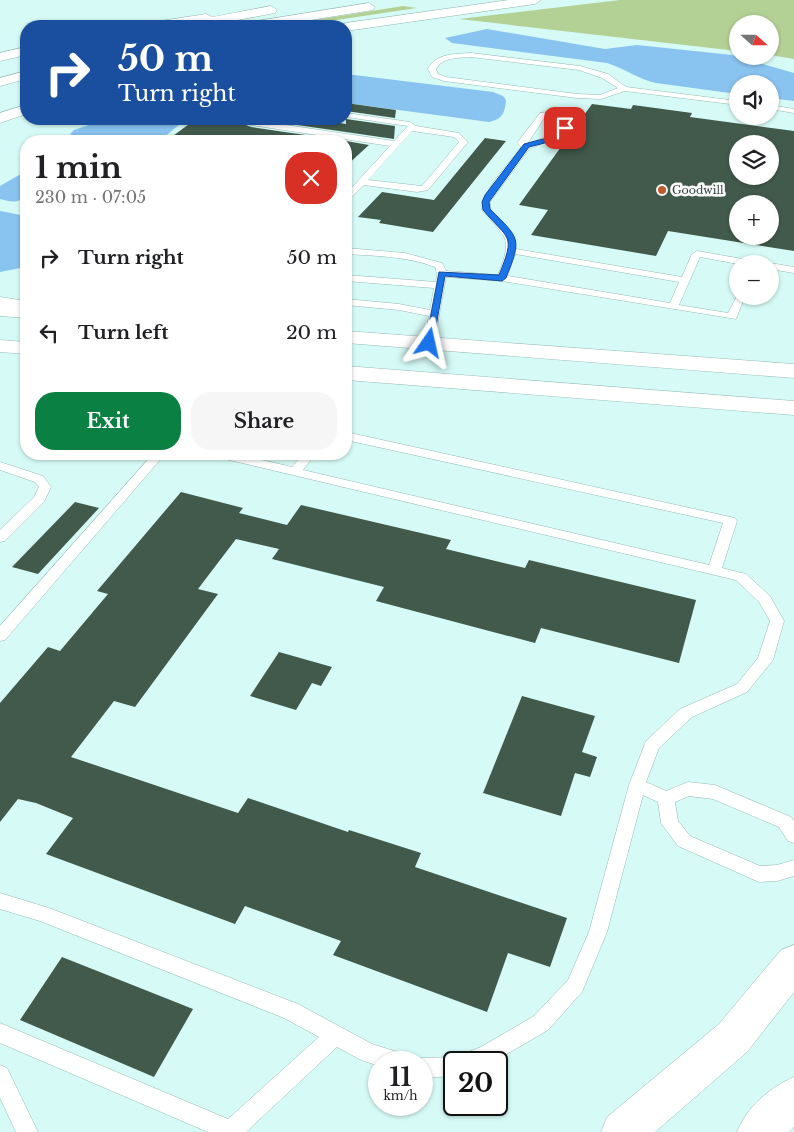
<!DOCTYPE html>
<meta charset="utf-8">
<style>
body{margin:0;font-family:"Libre Baskerville",serif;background:#f6f6f6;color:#202124;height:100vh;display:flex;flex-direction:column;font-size:19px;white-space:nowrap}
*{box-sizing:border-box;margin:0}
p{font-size:16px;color:#757577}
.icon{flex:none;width:28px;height:28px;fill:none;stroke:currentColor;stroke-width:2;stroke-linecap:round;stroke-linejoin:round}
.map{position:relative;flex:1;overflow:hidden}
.details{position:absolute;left:20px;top:135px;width:332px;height:325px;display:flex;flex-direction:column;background:#fff;border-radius:20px;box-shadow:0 1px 4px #0004}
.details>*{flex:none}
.banner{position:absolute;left:20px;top:20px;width:332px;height:105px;border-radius:20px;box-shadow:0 1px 4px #0004;background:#1a4fa0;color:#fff;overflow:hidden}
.needle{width:32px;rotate:111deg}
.tools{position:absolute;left:729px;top:15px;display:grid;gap:10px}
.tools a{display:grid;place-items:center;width:50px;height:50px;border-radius:50%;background:#fff;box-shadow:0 1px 4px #0004;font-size:25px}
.speed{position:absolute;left:368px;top:1051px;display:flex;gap:10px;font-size:25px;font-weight:700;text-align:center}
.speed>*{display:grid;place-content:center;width:65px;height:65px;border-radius:50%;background:#fff;box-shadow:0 1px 4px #0004;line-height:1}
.speed small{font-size:12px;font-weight:400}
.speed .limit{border:2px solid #111;border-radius:8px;background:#fff;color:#111}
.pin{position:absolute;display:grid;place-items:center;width:42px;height:42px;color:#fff;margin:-21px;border-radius:10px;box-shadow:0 2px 8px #0006}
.me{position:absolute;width:55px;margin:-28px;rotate:11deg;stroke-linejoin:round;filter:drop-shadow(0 0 4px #0008)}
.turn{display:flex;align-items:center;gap:18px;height:105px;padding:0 15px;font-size:22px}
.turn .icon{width:65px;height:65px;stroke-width:2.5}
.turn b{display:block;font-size:35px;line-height:42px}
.round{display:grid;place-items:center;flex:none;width:52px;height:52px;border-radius:20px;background:#f6f6f6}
.overview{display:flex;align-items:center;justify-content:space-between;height:85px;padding:0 15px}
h1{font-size:30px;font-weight:700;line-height:38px}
.action{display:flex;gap:10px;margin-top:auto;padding:10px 15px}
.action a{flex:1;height:58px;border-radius:20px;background:#0b8043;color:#fff;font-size:20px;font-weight:700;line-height:58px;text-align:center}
.action a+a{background:#f6f6f6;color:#202124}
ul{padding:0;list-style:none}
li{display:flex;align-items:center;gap:15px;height:75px;padding:0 15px}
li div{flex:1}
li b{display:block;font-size:19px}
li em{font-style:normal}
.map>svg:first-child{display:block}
.green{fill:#b4d195}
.water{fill:#89c3f0}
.building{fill:#425a4b;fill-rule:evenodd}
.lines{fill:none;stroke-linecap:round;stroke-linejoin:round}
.service-casing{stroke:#96b9b4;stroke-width:1}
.tertiary-casing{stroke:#96b9b4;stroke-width:1}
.primary-casing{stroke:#96b9b4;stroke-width:1}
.motorway-casing{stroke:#96b9b4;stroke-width:1}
.service{fill:#fff;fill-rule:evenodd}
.tertiary{fill:#fff;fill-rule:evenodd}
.primary{fill:#fff;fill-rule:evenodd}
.motorway{fill:#fff;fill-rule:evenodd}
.route{fill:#1a73e8;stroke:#114b97}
.poi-dot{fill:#c15b2b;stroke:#fff;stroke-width:2}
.labels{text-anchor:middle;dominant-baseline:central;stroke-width:5;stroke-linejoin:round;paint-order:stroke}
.far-poi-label{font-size:11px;fill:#32403e;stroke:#fff;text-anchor:start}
</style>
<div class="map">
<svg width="794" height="1132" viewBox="0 0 794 1132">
<rect width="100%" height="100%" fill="#d6fbf6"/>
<g class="green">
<path d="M 620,0 L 794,0 L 794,59 L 770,55 L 770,24 L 738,24 L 737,51 L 459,19 Z"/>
<path d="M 403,6 L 417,8 L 296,26 L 277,26 Z"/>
</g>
<g class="water">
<path d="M 487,29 L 605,49 L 637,45 L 732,55 L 794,73 L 794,101 L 770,98 L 770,84 L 738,84 L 737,94 L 656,83 C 638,79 624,68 607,63 L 452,43 L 445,38 Z"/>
<path d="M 346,74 L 493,92 L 503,96 L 506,100 C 505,113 502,119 489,122 L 346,103 Z"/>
<path d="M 106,119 L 187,119 C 177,125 165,139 155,141 C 139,144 82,142 70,134 L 74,130 Z"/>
<path d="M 26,171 L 26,197 C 17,203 11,202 0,199 L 0,186 Z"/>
<path d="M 0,211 L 26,216 L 26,267 L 0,272 Z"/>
</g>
<g class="building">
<path d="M 346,103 L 396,110 L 395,118 L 346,111 Z"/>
<path d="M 592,104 L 631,109 L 633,105 L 692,113 L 690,117 L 794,131 L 794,251 L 668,231 L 656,256 L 531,235 L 548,210 L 519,205 ZM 738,144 L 770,144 L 770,176 L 738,176 ZM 738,204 L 770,204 L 770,236 L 738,236 Z"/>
<path d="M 196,119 L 231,119 L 251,127 L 346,141 L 166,141 Z"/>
<path d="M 256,119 L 313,119 L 346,124 L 346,119 L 395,126 L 394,139 Z"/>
<path d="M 485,138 L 506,141 L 433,232 L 379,223 L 381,220 L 358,217 L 382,192 L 434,200 Z"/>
<path d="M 346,141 L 369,145 L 346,166 Z"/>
<path d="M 181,492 L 243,508 L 239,513 L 287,525 L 301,505 L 451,540 L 446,549 L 525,568 L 529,560 L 696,600 L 679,663 L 541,628 L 535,643 L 376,601 L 384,587 L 272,559 L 279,549 L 236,539 L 198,589 L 218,594 L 135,707 L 114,701 L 71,757 L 238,813 L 248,798 L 348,832 L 349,830 L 421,853 L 415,867 L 567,918 L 550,967 L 508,953 L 487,1012 L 333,955 L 341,941 L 245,906 L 235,924 L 46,854 L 73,818 L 36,803 L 18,799 L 0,822 L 0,703 L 48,647 L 60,651 L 108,594 L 97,591 Z"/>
<path d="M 75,502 L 99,508 L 38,574 L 12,567 Z"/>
<path d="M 279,652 L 332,667 L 321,686 L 312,683 L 296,710 L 250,696 Z"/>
<path d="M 522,696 L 595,716 L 582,752 L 597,757 L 590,777 L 575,773 L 561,816 L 483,793 Z"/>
<path d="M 62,957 L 193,1009 L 154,1077 L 20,1020 Z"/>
</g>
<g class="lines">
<defs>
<g id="service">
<path d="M 471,53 L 580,66 L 608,74 L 626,87 L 738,101 L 738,105 L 625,91 L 601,99 L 577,98 L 444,81 L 432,77 L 428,69 C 436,53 455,54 471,53 ZM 471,57 L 579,70 L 602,78 L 618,88 L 600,95 L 577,94 L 446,77 L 438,74 L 436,69 C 442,57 459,58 471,57 Z"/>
<path d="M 770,105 L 794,109 L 794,113 L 770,109 Z"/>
<path d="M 557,111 L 575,120 L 571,122 L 556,115 L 545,117 L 527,144 L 548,136 L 562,126 L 569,128 L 558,137 L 529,149 L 490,202 L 490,209 L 513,234 L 516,249 L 682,277 L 692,254 L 697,251 L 760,262 L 762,264 L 738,264 L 700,257 L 679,305 L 728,313 L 738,294 L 738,296 L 745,296 L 736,319 L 502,281 L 446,277 L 434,343 L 429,346 L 424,343 L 429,316 L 399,310 L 346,305 L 346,299 L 399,304 L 430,310 L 434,288 L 346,281 L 346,275 L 436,282 L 437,274 L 435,267 C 406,256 376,256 346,254 L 346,248 L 405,253 L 442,263 L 446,271 L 498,275 C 514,235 505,239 482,210 C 482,190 509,164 521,147 L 517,143 L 540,113 ZM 515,254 L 679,282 L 670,303 L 508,276 Z"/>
<path d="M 346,113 L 410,122 L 416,126 L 459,133 L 468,142 L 428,190 L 417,192 L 364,185 L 346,203 L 346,194 L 390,146 L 251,125 L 233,119 L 245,119 L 394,141 L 408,126 L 346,117 ZM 412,131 L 454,137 L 459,142 L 422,186 L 368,180 Z"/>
<path d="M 770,263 L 794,267 L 794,273 L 770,269 L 770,264 L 767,264 Z"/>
<path d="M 346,432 L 735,518 L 737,521 L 722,568 L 746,574 L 770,596 L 784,621 L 773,660 L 747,692 L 692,717 L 659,748 L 646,782 L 666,791 L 688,782 L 715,785 L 791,817 L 794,821 L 794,843 L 788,841 L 779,827 L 713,799 L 689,796 L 675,802 L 678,821 L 690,836 L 760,866 L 777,865 L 794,860 L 794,876 L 777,881 L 759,882 L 678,846 L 661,823 L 658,802 L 643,795 L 607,932 L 582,992 L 548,1030 L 493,1062 L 454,1062 L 454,1076 L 421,1078 L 421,1062 L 413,1062 L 414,1061 L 421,1058 L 456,1057 L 481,1047 L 534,1016 L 568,980 L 589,932 L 629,785 L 646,741 L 680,709 L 737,684 L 758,658 L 770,621 L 759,602 L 736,580 L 221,458 L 215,454 L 236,454 L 292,467 L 303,454 L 315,454 L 303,470 L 709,565 L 723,523 L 346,440 Z"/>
<path d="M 153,454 L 165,454 L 5,640 L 0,641 L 0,626 Z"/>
<path d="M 0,462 L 43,476 L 51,487 L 44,502 L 5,541 L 0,542 L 0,530 L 34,497 L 39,487 L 35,482 L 0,470 Z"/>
<path d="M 0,893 L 49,908 L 298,1004 L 372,1044 L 407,1055 L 410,1062 L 379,1062 L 379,1066 L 361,1060 L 337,1047 L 246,1132 L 208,1132 L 0,1043 L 0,1023 L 228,1119 L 319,1037 L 284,1018 L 40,921 L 0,909 Z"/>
<path d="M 0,1065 L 7,1068 L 38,1132 L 16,1132 L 0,1098 Z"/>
</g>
<g id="tertiary">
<path d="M 794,945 L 794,992 L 747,1052 L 655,1132 L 601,1132 L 607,1117 L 719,1024 L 781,950 Z"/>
<path d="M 794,1077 L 794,1127 L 789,1132 L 737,1132 C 746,1108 770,1087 794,1077 Z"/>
</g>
<g id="primary">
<path d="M 0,304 L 26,306 L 26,318 L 0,316 Z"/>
<path d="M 346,331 L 794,364 L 794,378 L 346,343 Z"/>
<path d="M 0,340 L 26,342 L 26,354 L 0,352 Z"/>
<path d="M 346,366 L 794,401 L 794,415 L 346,380 Z"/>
</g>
<g id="motorway">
<path d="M 509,0 L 541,0 L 535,4 L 346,31 L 346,26 L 340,26 L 346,23 Z"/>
<path d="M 369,3 L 375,7 L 373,10 L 273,26 L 245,26 L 251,22 Z"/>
<path d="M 271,6 L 277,10 L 275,13 L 206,26 L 148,26 L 154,22 L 206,14 L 212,17 Z"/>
<path d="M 26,47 L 26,55 L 0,61 L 0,53 Z"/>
<path d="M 26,71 L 26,79 L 0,86 L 0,78 Z"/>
<path d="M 26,105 L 26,114 L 0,123 L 0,113 Z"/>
<path d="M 0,297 L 26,301 L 26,313 L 0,309 Z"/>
</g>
</defs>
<use href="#service" class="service-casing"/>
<use href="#tertiary" class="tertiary-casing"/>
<use href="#primary" class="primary-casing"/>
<use href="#motorway" class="motorway-casing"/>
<use href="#service" class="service"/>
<use href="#tertiary" class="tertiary"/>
<use href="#primary" class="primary"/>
<use href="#motorway" class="motorway"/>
</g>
<path class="route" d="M 563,127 L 569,128 L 556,140 L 529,147 L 489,202 L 490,209 C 520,239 522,238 506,278 L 502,281 L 445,276 L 433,343 L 425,345 L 439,272 L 499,275 C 516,233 509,241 483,210 L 482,202 L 485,195 L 524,144 L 551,137 Z"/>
<circle class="poi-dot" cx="662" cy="190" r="5"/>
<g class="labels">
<g class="far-poi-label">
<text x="672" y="190">Goodwill</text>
</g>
</g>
</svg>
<div class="tools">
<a><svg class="needle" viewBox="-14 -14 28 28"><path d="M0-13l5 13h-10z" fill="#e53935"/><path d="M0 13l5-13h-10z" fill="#757577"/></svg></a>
<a><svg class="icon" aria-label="sound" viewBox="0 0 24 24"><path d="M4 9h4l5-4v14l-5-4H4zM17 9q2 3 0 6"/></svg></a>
<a><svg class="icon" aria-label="layers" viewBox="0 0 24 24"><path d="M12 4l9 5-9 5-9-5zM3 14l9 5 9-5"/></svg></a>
<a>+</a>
<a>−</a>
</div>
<div class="speed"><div>11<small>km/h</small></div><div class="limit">20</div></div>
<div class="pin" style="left:565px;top:128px;background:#d93025"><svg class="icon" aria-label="arrive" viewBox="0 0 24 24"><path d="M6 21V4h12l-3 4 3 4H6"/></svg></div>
<svg class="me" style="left:429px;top:343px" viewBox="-20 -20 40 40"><path d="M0-17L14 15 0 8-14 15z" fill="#1a73e8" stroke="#fff" stroke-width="4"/></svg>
<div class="banner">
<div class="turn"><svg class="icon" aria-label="right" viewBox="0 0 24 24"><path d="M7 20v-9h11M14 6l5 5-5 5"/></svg><div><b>50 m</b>Turn right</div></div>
</div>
<section class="details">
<div class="overview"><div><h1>1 min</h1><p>230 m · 07:05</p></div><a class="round" style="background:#d93025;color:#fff"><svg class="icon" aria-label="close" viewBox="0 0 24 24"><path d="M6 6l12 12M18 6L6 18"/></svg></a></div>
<ul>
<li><svg class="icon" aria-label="right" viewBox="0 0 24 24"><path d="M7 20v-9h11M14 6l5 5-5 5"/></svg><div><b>Turn right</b></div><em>50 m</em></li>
<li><svg class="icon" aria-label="left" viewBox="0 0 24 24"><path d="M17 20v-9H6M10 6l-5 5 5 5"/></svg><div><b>Turn left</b></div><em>20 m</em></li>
</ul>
<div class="action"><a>Exit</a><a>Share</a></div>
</section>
</div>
